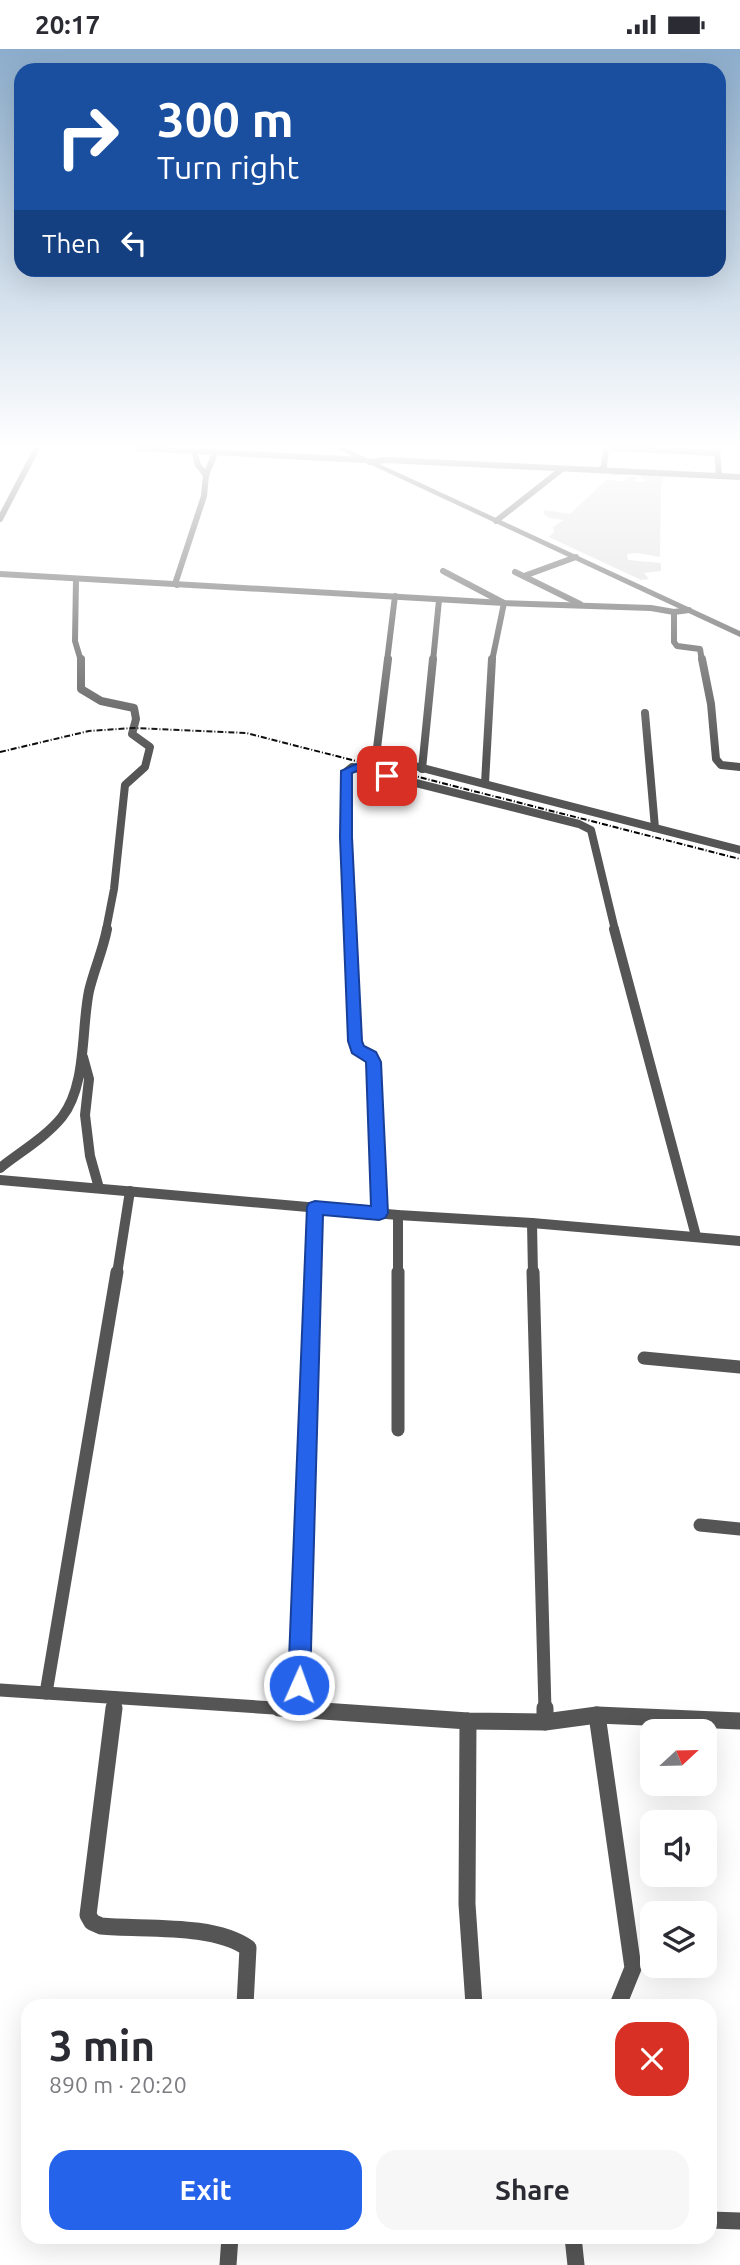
<!DOCTYPE html>
<meta charset="utf-8">
<style>
body{margin:0;font-family:Ubuntu,sans-serif;background:#f7f7f7;color:#2b2b33;height:100vh;display:flex;flex-direction:column;font-size:26px;white-space:nowrap}
*{box-sizing:border-box;margin:0}
p{font-size:23px;color:#7c7c81}
.icon{flex:none;width:38px;height:38px;fill:none;stroke:currentColor;stroke-width:2;stroke-linecap:round;stroke-linejoin:round}
.map{position:relative;flex:1;overflow:hidden}
.side{position:absolute;left:21px;top:1950px;width:696px;height:245px;display:flex;flex-direction:column;background:#fff;border-radius:21px;box-shadow:0 7px 28px #0002}
.side>*{flex:none}
.guide{position:absolute;left:14px;top:14px;width:712px;height:214px;border-radius:21px;box-shadow:0 7px 28px #0002;background:#1a4fa0;color:#fff;overflow:hidden}
.needle{width:46px;rotate:68deg}
.fabs{position:absolute;left:640px;top:1670px;display:grid;gap:14px}
.fabs a{display:grid;place-items:center;width:77px;height:77px;border-radius:14px;background:#fff;box-shadow:0 7px 28px #0002;font-size:35px}
.pin{position:absolute;display:grid;place-items:center;width:60px;height:60px;color:#fff;margin:-30px;border-radius:14px;box-shadow:0 4px 10px #0006}
.me{position:absolute;width:77px;margin:-38px;rotate:2deg;stroke-linejoin:round;filter:drop-shadow(0 0 5px #0008)}
.turn{display:flex;align-items:center;gap:24px;height:147px;padding:0 28px;font-size:32px}
.turn .icon{width:91px;height:91px;stroke-width:2.5}
.turn b{display:block;font-size:49px;line-height:60px}
.then{display:flex;align-items:center;height:66px;padding:0 28px;background:#0003;gap:14px;font-size:26px}
.round{display:grid;place-items:center;flex:none;width:74px;height:74px;border-radius:21px;background:#f7f7f7}
.headline{display:flex;align-items:center;justify-content:space-between;height:119px;padding:0 28px}
h1{font-size:42px;font-weight:700;line-height:52px}
.cta{display:flex;gap:14px;margin-top:auto;padding:14px 28px}
.cta a{flex:1;height:80px;border-radius:21px;background:#2563eb;color:#fff;font-size:28px;font-weight:700;line-height:80px;text-align:center}
.cta a+a{background:#f7f7f7;color:#2b2b33}
.status{display:flex;justify-content:space-between;align-items:center;height:49px;padding:0 35px;background:#fff;direction:ltr}
.status svg{height:19px;fill:currentColor}
.map>svg:first-child{display:block}
.green{fill:#dcdcdc}
.lines{fill:none;stroke-linecap:round;stroke-linejoin:round}
.minor-far4{stroke:#555;stroke-width:6}
.minor-far3{stroke:#555;stroke-width:8}
.minor-far2{stroke:#555;stroke-width:10}
.minor-far1{stroke:#555;stroke-width:13}
.minor{stroke:#555;stroke-width:17}
.tertiary{fill:#555;fill-rule:evenodd}
.rail{stroke:#000;stroke-width:2;stroke-dasharray:6 2 1 2;stroke-linecap:butt}
.route{fill:#2563eb;stroke:#184099;stroke-width:2}
</style>
<div class="status"><b>20:17</b><svg viewBox="0 0 49 12"><path d="M0 12V9h3v3zM5 12V6h3v6zM10 12V3h3v9zM15 12V0h3v12zM26 1h20v11H26zM47 4h2v5h-2z"/></svg></div>
<div class="map">
<svg width="740" height="2216" viewBox="0 0 740 2216">
<rect width="100%" height="100%" fill="#fff"/>
<path class="green" d="M 612,423 L 664,426 L 661,437 L 660,508 L 638,504 L 627,505 L 628,511 L 661,514 L 661,522 L 644,524 L 649,530 L 641,531 L 549,488 L 554,483 L 553,478 L 564,471 L 549,469 L 543,464 L 545,461 L 570,465 L 606,431 L 623,432 L 632,427 L 637,429 L 635,432 L 647,433 L 637,425 L 611,427 Z"/>
<g class="lines">
<g class="minor-far4">
<path d="M 137,399 L 364,411"/>
<path d="M 613,399 L 717,404"/>
<path d="M 717,399 L 719,427"/>
<path d="M 194,402 L 198,416 L 206,426"/>
<path d="M 369,413 L 387,411 L 740,428"/>
<path d="M 601,420 L 604,418 L 606,399"/>
<path d="M 0,470 L 37,399"/>
<path d="M 496,472 L 562,420"/>
<path d="M 443,522 L 504,554 L 492,612"/>
<path d="M 515,523 L 580,555"/>
<path d="M 0,525 L 504,554 L 651,559 L 674,563 L 689,561"/>
<path d="M 524,527 L 576,508"/>
<path d="M 76,530 L 75,592 L 81,612"/>
<path d="M 177,536 L 176,532 L 204,447 L 206,426 L 216,402"/>
<path d="M 674,563 L 674,593 L 677,597 L 700,600 L 702,612"/>
<path d="M 387,612 L 395,547"/>
<path d="M 433,612 L 439,551"/>
</g>
<g class="minor-far3">
<path d="M 81,610 L 81,640 L 101,652 L 134,659 L 136,670 L 132,685 L 150,698 L 145,718 L 125,736 L 114,840 L 106,881"/>
<path d="M 388,610 L 376,707 L 740,801"/>
<path d="M 702,610 L 711,655 L 716,710 L 721,716 L 740,718"/>
<path d="M 645,664 L 655,779"/>
<path d="M 422,720 L 433,610"/>
<path d="M 485,734 L 492,610"/>
<path d="M 351,881 L 347,722 L 352,718 L 579,775 L 591,781 L 615,881"/>
</g>
<g class="minor-far2">
<path d="M 351,880 L 357,1000 L 373,1010 L 379,1164"/>
<path d="M 614,880 L 696,1187"/>
<path d="M 83,1008 L 89,1030 L 85,1066 L 90,1107 L 99,1139"/>
<path d="M 0,1119 C 20,1103 46,1088 62,1068 C 87,1036 81,980 89,942 C 94,921 103,901 107,880"/>
<path d="M 0,1131 L 398,1166 L 532,1174 L 740,1192"/>
<path d="M 398,1166 L 398,1225"/>
<path d="M 532,1174 L 533,1225"/>
<path d="M 117,1225 L 130,1142"/>
<path d="M 313,1225 L 315,1159"/>
</g>
<g class="minor-far1">
<path d="M 398,1223 L 398,1381"/>
<path d="M 533,1223 L 545,1661"/>
<path d="M 644,1309 L 740,1318"/>
<path d="M 700,1476 L 740,1480"/>
<path d="M 0,1641 L 305,1661"/>
<path d="M 46,1644 L 117,1223"/>
<path d="M 113,1661 L 115,1649"/>
<path d="M 298,1661 L 313,1223"/>
</g>
<g class="minor">
<path d="M 114,1659 L 88,1866 L 92,1873 L 101,1877 C 143,1881 213,1874 248,1899 L 245,1956"/>
<path d="M 279,1659 L 468,1672 L 545,1673 L 597,1666 L 740,1672"/>
<path d="M 545,1659 L 545,1673"/>
<path d="M 597,1666 L 633,1919 L 618,1956"/>
<path d="M 468,1672 L 467,1855 L 474,1956"/>
<path d="M 710,2171 L 740,2172"/>
<path d="M 573,2188 L 576,2216"/>
<path d="M 228,2216 L 230,2188"/>
</g>
<path class="tertiary" d="M 335,399 L 345,399 L 740,582 L 740,588 Z"/>
<path class="rail" d="M 0,703 L 89,682 L 133,679 L 246,684 L 740,810"/>
</g>
<linearGradient id="sky" x2="0" y2="1"><stop stop-color="#8cadcc"/><stop offset="0.56" stop-color="#fff"/><stop offset="1" stop-color="#fff" stop-opacity="0"/></linearGradient>
<rect width="740" height="709" fill="url(#sky)"/>
<path class="route" d="M 356,715 L 393,727 L 387,730 L 357,722 L 352,724 L 352,788 L 362,992 L 364,997 L 376,1003 L 381,1013 L 388,1164 L 385,1169 L 379,1171 L 323,1166 L 310,1636 L 307,1643 L 299,1647 L 292,1643 L 288,1636 L 307,1158 L 309,1154 L 315,1152 L 371,1157 L 366,1013 L 352,1004 L 348,992 L 340,788 L 341,722 Z"/>
</svg>
<div class="fabs">
<a><svg class="needle" viewBox="-14 -14 28 28"><path d="M0-13l5 13h-10z" fill="#e53935"/><path d="M0 13l5-13h-10z" fill="#7c7c81"/></svg></a>
<a><svg class="icon" aria-label="sound" viewBox="0 0 24 24"><path d="M4 9h4l5-4v14l-5-4H4zM17 9q2 3 0 6"/></svg></a>
<a><svg class="icon" aria-label="layers" viewBox="0 0 24 24"><path d="M12 4l9 5-9 5-9-5zM3 14l9 5 9-5"/></svg></a>
</div>
<div class="pin" style="left:387px;top:727px;background:#d93025"><svg class="icon" aria-label="arrive" viewBox="0 0 24 24"><path d="M6 21V4h12l-3 4 3 4H6"/></svg></div>
<svg class="me" style="left:299px;top:1636px" viewBox="-20 -20 40 40"><circle r="17" fill="#2563eb" stroke="#fff" stroke-width="3"/><path d="M0-11L8 9 0 5-8 9z" fill="#fff"/></svg>
<div class="guide">
<div class="turn"><svg class="icon" aria-label="right" viewBox="0 0 24 24"><path d="M7 20v-9h11M14 6l5 5-5 5"/></svg><div><b>300 m</b>Turn right</div></div>
<div class="then">Then<svg class="icon" aria-label="left" viewBox="0 0 24 24"><path d="M17 20v-9H6M10 6l-5 5 5 5"/></svg></div>
</div>
<section class="side">
<div class="headline"><div><h1>3 min</h1><p>890 m · 20:20</p></div><a class="round" style="background:#d93025;color:#fff"><svg class="icon" aria-label="close" viewBox="0 0 24 24"><path d="M6 6l12 12M18 6L6 18"/></svg></a></div>
<div class="cta"><a>Exit</a><a>Share</a></div>
</section>
</div>
